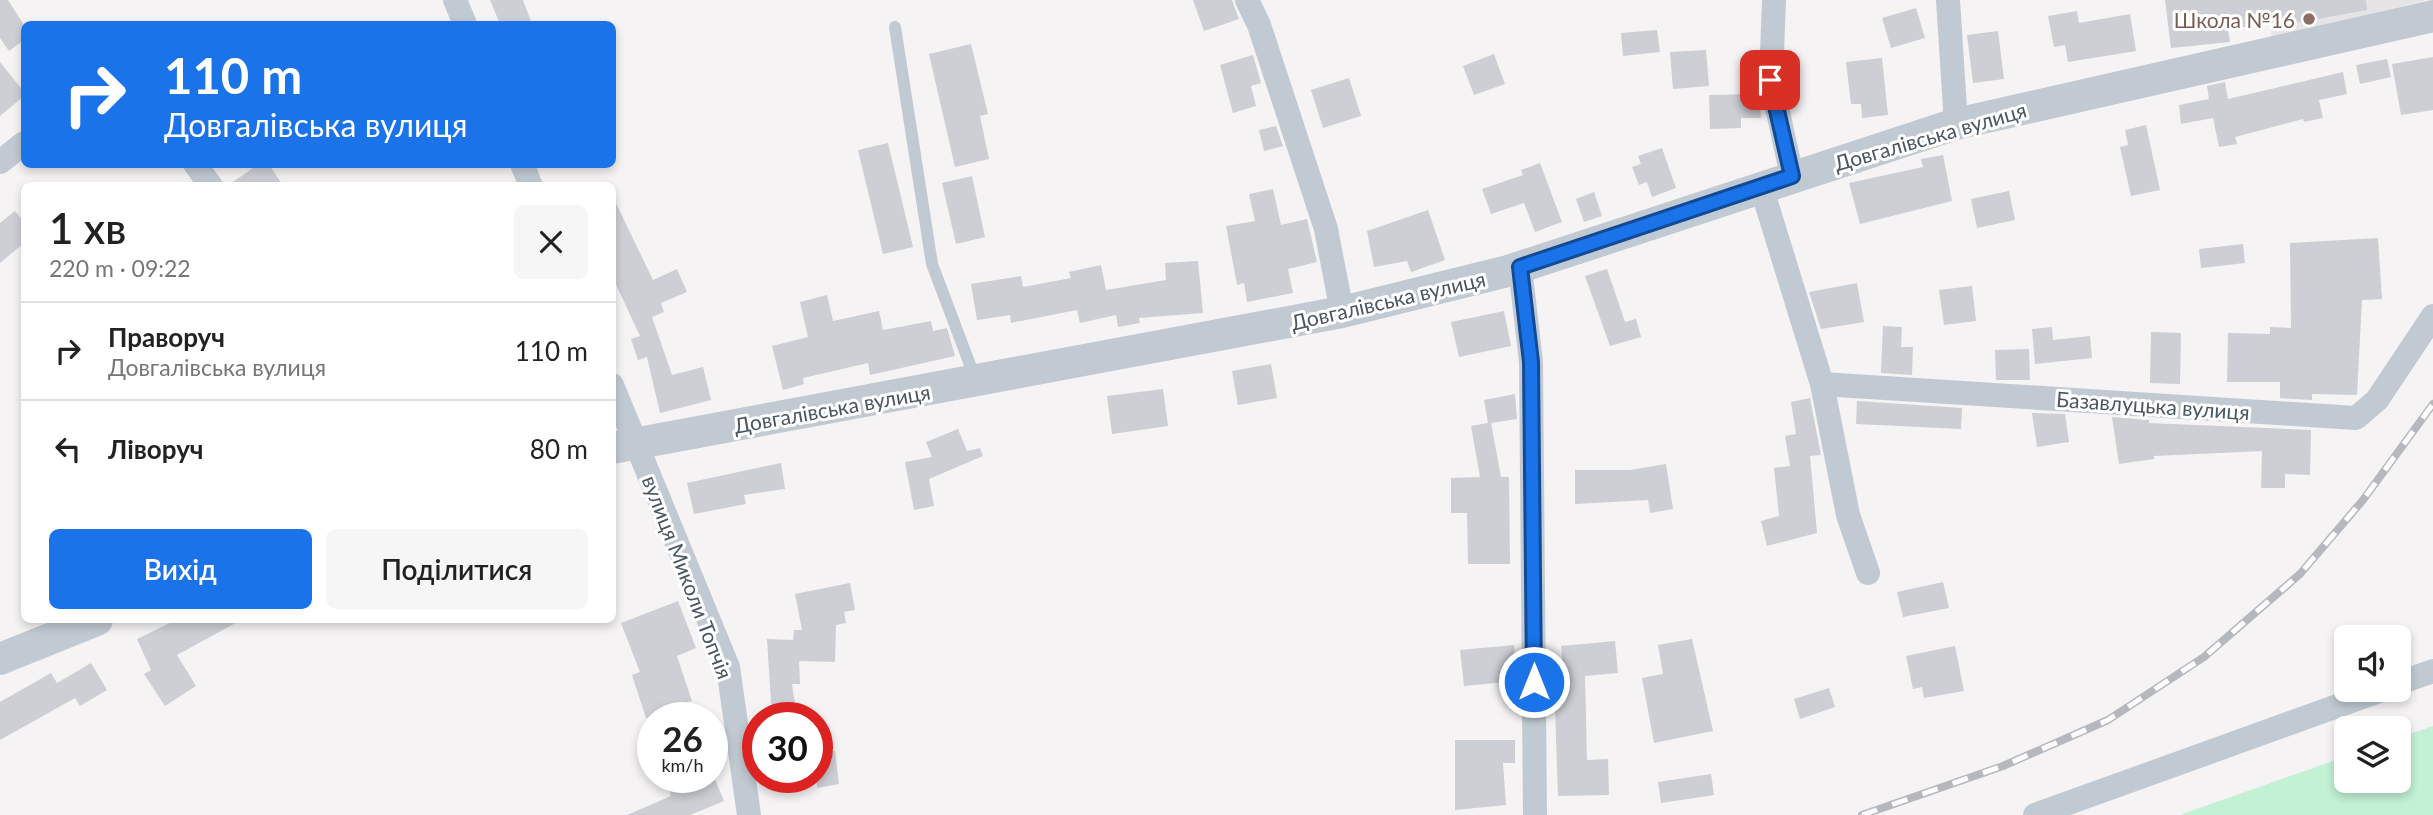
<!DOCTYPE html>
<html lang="uk">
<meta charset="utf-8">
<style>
body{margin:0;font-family:Lato,sans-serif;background:#f6f6f6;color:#222;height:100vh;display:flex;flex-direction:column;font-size:26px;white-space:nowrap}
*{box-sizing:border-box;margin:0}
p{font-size:23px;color:#767676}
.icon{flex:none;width:38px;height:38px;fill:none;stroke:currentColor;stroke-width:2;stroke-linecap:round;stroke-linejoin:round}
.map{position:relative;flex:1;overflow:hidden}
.details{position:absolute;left:21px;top:182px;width:595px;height:441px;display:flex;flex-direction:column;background:#fff;border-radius:10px;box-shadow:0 4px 10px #0003}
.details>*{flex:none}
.banner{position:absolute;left:21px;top:21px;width:595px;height:147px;border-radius:10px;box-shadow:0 4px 10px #0003;background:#1a73e8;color:#fff;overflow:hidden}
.fabs{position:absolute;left:2334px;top:625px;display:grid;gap:14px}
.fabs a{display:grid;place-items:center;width:77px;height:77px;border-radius:10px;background:#fff;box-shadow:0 4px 10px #0003;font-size:35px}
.speed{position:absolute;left:637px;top:702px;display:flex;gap:14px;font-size:35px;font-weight:700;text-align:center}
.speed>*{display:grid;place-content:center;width:91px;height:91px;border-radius:50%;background:#fff;box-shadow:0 4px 10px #0003;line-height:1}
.speed small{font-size:18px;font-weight:400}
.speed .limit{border:10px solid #d22;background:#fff;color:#111}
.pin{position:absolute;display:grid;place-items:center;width:60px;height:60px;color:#fff;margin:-30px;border-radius:14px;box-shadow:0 4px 10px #0006}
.me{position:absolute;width:77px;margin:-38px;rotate:0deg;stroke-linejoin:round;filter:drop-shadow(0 0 5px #0008)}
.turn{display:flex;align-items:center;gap:24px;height:147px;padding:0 28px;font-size:32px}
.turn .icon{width:91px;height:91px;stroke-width:2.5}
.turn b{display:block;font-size:49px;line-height:60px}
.round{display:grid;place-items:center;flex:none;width:74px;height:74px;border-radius:10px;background:#f6f6f6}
.overview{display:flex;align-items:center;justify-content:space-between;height:119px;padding:0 28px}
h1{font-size:42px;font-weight:600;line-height:52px}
.button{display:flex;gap:14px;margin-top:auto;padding:14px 28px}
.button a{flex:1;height:80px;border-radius:10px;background:#1a73e8;color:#fff;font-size:28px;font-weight:600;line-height:80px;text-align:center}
.button a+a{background:#f6f6f6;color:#222}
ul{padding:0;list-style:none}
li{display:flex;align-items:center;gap:21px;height:98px;padding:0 28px;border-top:2px solid #e0e0e0}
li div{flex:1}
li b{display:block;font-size:26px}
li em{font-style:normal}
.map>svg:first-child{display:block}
.education{fill:#e6e4e5}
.green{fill:#c3f1d5}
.building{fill:#cdcfd5}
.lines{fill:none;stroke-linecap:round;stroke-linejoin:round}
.service{stroke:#c1cad2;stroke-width:12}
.minor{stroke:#c1cad2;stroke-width:24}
.tertiary{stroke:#c1cad2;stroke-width:32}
.rail-casing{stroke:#b5b8bd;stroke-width:8}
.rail{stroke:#fff;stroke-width:5;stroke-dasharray:16;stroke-linecap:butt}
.route-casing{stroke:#114b97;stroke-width:18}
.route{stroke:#1a73e8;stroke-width:12}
.education-dot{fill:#8d6e63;stroke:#fff;stroke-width:2.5}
.labels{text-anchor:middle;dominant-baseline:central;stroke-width:6;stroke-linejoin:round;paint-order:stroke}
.education-label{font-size:21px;fill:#785e54;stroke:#fff;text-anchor:end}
.street-label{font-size:21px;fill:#4a5661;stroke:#fff}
</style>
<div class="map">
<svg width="2433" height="815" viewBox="0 0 2433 815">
<rect width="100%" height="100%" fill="#f5f3f3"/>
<path class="education" d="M 2266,0 L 2424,0 L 2424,1 L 2272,38 Z"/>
<path class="green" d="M 2433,726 L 2433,815 L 2180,815 L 2347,756 L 2347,780 L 2399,780 L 2399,738 Z"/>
<g class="building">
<path d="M 0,0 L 8,0 L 24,25 L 24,40 L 9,51 L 0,38 Z"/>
<path d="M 490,0 L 523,0 L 532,24 L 500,24 Z"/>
<path d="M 1193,0 L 1232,0 L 1239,19 L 1204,31 Z"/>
<path d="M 2165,0 L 2366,0 L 2367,10 L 2296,23 L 2295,18 L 2228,30 L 2230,42 L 2171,48 Z"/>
<path d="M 1916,8 L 1925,38 L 1891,48 L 1882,18 Z"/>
<path d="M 2077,11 L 2079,23 L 2130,14 L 2136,51 L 2068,62 L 2065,45 L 2054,47 L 2048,16 Z"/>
<path d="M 1657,30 L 1660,52 L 1623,56 L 1621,33 Z"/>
<path d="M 1998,31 L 2004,79 L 1973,83 L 1967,35 Z"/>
<path d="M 971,44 L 988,114 L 980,116 L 989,159 L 955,167 L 929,54 Z"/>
<path d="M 1706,50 L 1709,86 L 1673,89 L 1670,52 Z"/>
<path d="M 1494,54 L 1505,84 L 1474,95 L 1463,66 Z"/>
<path d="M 1253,55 L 1261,83 L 1251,86 L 1256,106 L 1233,113 L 1220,65 Z"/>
<path d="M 2433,57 L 2433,110 L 2401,115 L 2392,64 Z"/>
<path d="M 1882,58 L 1888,115 L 1862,118 L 1861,104 L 1851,104 L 1846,62 Z"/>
<path d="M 2387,59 L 2391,77 L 2360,84 L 2356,65 Z"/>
<path d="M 0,62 L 24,92 L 24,96 L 0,116 Z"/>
<path d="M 2343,72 L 2347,94 L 2319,100 L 2323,118 L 2304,122 L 2303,119 L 2235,137 L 2237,144 L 2219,147 L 2213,118 L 2181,124 L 2179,105 L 2209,99 L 2207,86 L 2225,82 L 2228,99 Z"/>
<path d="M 1349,78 L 1361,116 L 1323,128 L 1311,90 Z"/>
<path d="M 1759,94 L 1761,118 L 1741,118 L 1741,128 L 1710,129 L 1709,95 Z"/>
<path d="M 2146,125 L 2160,190 L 2131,196 L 2120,147 L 2128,145 L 2125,130 Z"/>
<path d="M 1276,126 L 1283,146 L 1264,151 L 1259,130 Z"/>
<path d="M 888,143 L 913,247 L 883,254 L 858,150 Z"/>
<path d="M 1662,148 L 1676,188 L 1652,197 L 1647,182 L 1639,185 L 1632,167 L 1641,164 L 1638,156 Z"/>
<path d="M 1943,155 L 1952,201 L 1860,224 L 1849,183 L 1923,167 L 1921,159 Z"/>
<path d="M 1540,163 L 1562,222 L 1535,232 L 1524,203 L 1491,214 L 1482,189 L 1523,175 L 1521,170 Z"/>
<path d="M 259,164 L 269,164 L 283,186 L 227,186 Z"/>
<path d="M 972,176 L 985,237 L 956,244 L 942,183 Z"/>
<path d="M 1273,189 L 1281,225 L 1307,219 L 1317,262 L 1288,269 L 1293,293 L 1247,302 L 1244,283 L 1237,285 L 1226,226 L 1255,221 L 1249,194 Z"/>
<path d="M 2009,191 L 2015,220 L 1977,228 L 1971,199 Z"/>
<path d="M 1594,192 L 1602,216 L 1584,222 L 1576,199 Z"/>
<path d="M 612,195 L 653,280 L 677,269 L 687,292 L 661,303 L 664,312 L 652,317 L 672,375 L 703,367 L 711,400 L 660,413 L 647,357 L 638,360 L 631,339 L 640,336 L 612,276 Z"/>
<path d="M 1428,210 L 1445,260 L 1411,272 L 1407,261 L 1374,267 L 1367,231 Z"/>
<path d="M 15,211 L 24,222 L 24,243 L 0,263 L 0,223 Z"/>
<path d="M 2378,238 L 2382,299 L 2362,300 L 2357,395 L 2312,394 L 2312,400 L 2280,398 L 2280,382 L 2227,382 L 2228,333 L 2270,334 L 2270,327 L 2291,328 L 2290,243 Z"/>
<path d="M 2243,244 L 2245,263 L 2201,268 L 2199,249 Z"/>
<path d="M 1198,261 L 1203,313 L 1139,318 L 1140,323 L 1118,327 L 1116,315 L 1080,323 L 1077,310 L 1011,323 L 1010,315 L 977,320 L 971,284 L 1021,276 L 1023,287 L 1071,278 L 1069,272 L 1101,265 L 1106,290 L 1166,280 L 1165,263 Z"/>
<path d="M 1607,269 L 1625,322 L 1636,319 L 1641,337 L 1610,346 L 1585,276 Z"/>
<path d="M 1857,283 L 1864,322 L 1821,329 L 1809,292 Z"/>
<path d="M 1972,286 L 1976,321 L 1944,325 L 1939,290 Z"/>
<path d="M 827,295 L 833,321 L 879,311 L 883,330 L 931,321 L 933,331 L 947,328 L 955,356 L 870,375 L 868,363 L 803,378 L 804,384 L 783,390 L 772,346 L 808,337 L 800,302 Z"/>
<path d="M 1504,311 L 1511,346 L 1459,357 L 1451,322 Z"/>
<path d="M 1883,326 L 1902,327 L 1901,347 L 1913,347 L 1912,375 L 1881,373 Z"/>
<path d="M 2052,327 L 2053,340 L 2090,336 L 2092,358 L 2035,364 L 2032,329 Z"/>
<path d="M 2151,332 L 2181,333 L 2180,384 L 2150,383 Z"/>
<path d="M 2029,349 L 2030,380 L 1996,380 L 1995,350 Z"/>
<path d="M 1271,364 L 1277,398 L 1238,405 L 1232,371 Z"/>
<path d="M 1163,389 L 1168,426 L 1112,434 L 1107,396 Z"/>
<path d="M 1515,394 L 1517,419 L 1491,423 L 1501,477 L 1509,477 L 1510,564 L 1468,564 L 1467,513 L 1451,513 L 1451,478 L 1480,477 L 1471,426 L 1488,423 L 1484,400 Z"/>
<path d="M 1810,398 L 1821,455 L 1810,456 L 1817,533 L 1767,546 L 1761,521 L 1779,516 L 1774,468 L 1790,466 L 1785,436 L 1796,434 L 1791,402 Z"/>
<path d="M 1857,401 L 1962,408 L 1961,429 L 1856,424 Z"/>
<path d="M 2032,413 L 2065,414 L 2069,442 L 2037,447 Z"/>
<path d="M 2112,417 L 2149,420 L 2149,423 L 2311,430 L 2310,475 L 2285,474 L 2285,488 L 2261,488 L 2262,451 L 2154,456 L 2154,459 L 2119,464 Z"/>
<path d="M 958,429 L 967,451 L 980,448 L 983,456 L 929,479 L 934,506 L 914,510 L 905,462 L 932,457 L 926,442 Z"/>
<path d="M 781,463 L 785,489 L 744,495 L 746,504 L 694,514 L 687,483 Z"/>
<path d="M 1666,464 L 1673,509 L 1650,513 L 1648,500 L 1575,504 L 1575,470 L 1630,470 Z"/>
<path d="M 1943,582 L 1949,608 L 1903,617 L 1897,592 Z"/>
<path d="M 850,583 L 855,610 L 844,612 L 846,623 L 836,625 L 835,662 L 799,661 L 800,684 L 792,684 L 797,718 L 772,718 L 767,639 L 793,640 L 794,630 L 802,630 L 795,594 Z"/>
<path d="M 678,601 L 696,648 L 677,656 L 692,701 L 688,702 L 691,718 L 646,718 L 632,675 L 640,672 L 621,623 Z"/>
<path d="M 176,620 L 241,620 L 177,655 L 196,686 L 165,706 L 144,674 L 151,670 L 137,639 Z"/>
<path d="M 1692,639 L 1713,731 L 1654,743 L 1642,678 L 1663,674 L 1658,645 Z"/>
<path d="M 1615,641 L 1618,673 L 1585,676 L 1587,760 L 1608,759 L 1609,795 L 1558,796 L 1554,679 L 1564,679 L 1561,646 Z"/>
<path d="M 1514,645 L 1518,681 L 1464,686 L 1460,650 Z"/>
<path d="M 1955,646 L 1964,691 L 1924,698 L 1922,687 L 1913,689 L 1906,656 Z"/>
<path d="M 91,663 L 107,690 L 80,706 L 75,698 L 0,740 L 0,702 L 51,673 L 57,683 Z"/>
<path d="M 1829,688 L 1835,707 L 1800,719 L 1794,699 Z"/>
<path d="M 1455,740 L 1515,740 L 1515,763 L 1503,763 L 1506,805 L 1455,810 Z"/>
<path d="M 835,751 L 839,784 L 817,788 L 817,753 Z"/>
<path d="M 1711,774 L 1714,795 L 1661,803 L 1658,782 Z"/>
<path d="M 714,777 L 724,801 L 690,815 L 627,815 L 671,796 L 669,788 L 693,778 L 696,785 Z"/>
</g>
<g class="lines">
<path class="service" d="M 895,27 L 932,264 L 975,378"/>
<g class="minor">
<path d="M 455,0 L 465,24"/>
<path d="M 1247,0 L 1259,25 L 1326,229 L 1342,312"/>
<path d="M 1774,0 L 1771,80 L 1792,176"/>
<path d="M 1948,0 L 1956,124"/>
<path d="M 0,162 L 24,143"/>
<path d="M 195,164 L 211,186"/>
<path d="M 522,164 L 531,186"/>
<path d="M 1761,186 L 1822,384 L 1848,515 L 1868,573"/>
<path d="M 1520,267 L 1531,362 L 1535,815"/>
<path d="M 1822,384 L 2356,418 L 2377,400 L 2433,316"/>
<path d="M 612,385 L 728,667 L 749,815"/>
<path d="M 2399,683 L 2433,671"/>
<path d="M 2035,815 L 2382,690"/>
</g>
<g class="tertiary">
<path d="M 612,448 L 1342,312 L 1508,271 L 1956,124 L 2433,16"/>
<path d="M 0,659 L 97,620"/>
</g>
<defs>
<path id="rail" d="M 1862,815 L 2003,766 L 2108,720 L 2204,657 L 2300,574 L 2363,500 L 2433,404"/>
</defs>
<use href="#rail" class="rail-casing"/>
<use href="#rail" class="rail"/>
</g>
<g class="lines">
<defs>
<path id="route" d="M 1534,682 L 1531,362 L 1520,267 L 1792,176 L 1770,80"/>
</defs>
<use href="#route" class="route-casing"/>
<use href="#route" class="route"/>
</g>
<circle class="education-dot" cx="2309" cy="19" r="7"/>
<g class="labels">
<g class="education-label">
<text x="2295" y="19">Школа №16</text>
</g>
<g class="street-label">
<text transform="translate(1930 136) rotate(-16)">Довгалівська вулиця</text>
<text transform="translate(1388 300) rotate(-13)">Довгалівська вулиця</text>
<text transform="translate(2153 405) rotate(4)">Базавлуцька вулиця</text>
<text transform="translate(832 408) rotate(-10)">Довгалівська вулиця</text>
<text transform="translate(688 577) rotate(69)">вулиця Миколи Топчія</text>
</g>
</g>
</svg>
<div class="fabs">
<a><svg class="icon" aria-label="sound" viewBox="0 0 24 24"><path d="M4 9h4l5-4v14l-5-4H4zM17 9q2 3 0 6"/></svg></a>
<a><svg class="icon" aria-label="layers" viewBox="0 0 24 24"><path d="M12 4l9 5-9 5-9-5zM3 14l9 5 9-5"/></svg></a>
</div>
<div class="speed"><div>26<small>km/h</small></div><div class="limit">30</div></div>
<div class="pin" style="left:1770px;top:80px;background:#d93025"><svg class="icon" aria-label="arrive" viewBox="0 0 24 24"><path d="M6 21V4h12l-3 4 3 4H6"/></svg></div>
<svg class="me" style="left:1534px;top:682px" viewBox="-20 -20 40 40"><circle r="17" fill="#1a73e8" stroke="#fff" stroke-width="3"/><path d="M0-11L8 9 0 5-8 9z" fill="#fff"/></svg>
<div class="banner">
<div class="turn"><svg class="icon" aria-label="right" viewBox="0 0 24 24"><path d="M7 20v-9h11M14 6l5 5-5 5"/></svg><div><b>110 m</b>Довгалівська вулиця</div></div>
</div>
<section class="details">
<div class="overview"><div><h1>1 хв</h1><p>220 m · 09:22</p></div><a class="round"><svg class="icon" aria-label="close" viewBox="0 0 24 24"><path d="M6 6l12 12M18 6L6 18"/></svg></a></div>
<ul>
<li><svg class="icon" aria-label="right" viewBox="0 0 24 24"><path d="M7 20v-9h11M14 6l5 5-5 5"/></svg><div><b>Праворуч</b><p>Довгалівська вулиця</p></div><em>110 m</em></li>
<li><svg class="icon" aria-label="left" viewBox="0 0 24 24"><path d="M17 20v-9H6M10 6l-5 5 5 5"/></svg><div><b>Ліворуч</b></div><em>80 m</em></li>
</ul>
<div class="button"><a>Вихід</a><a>Поділитися</a></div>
</section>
</div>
